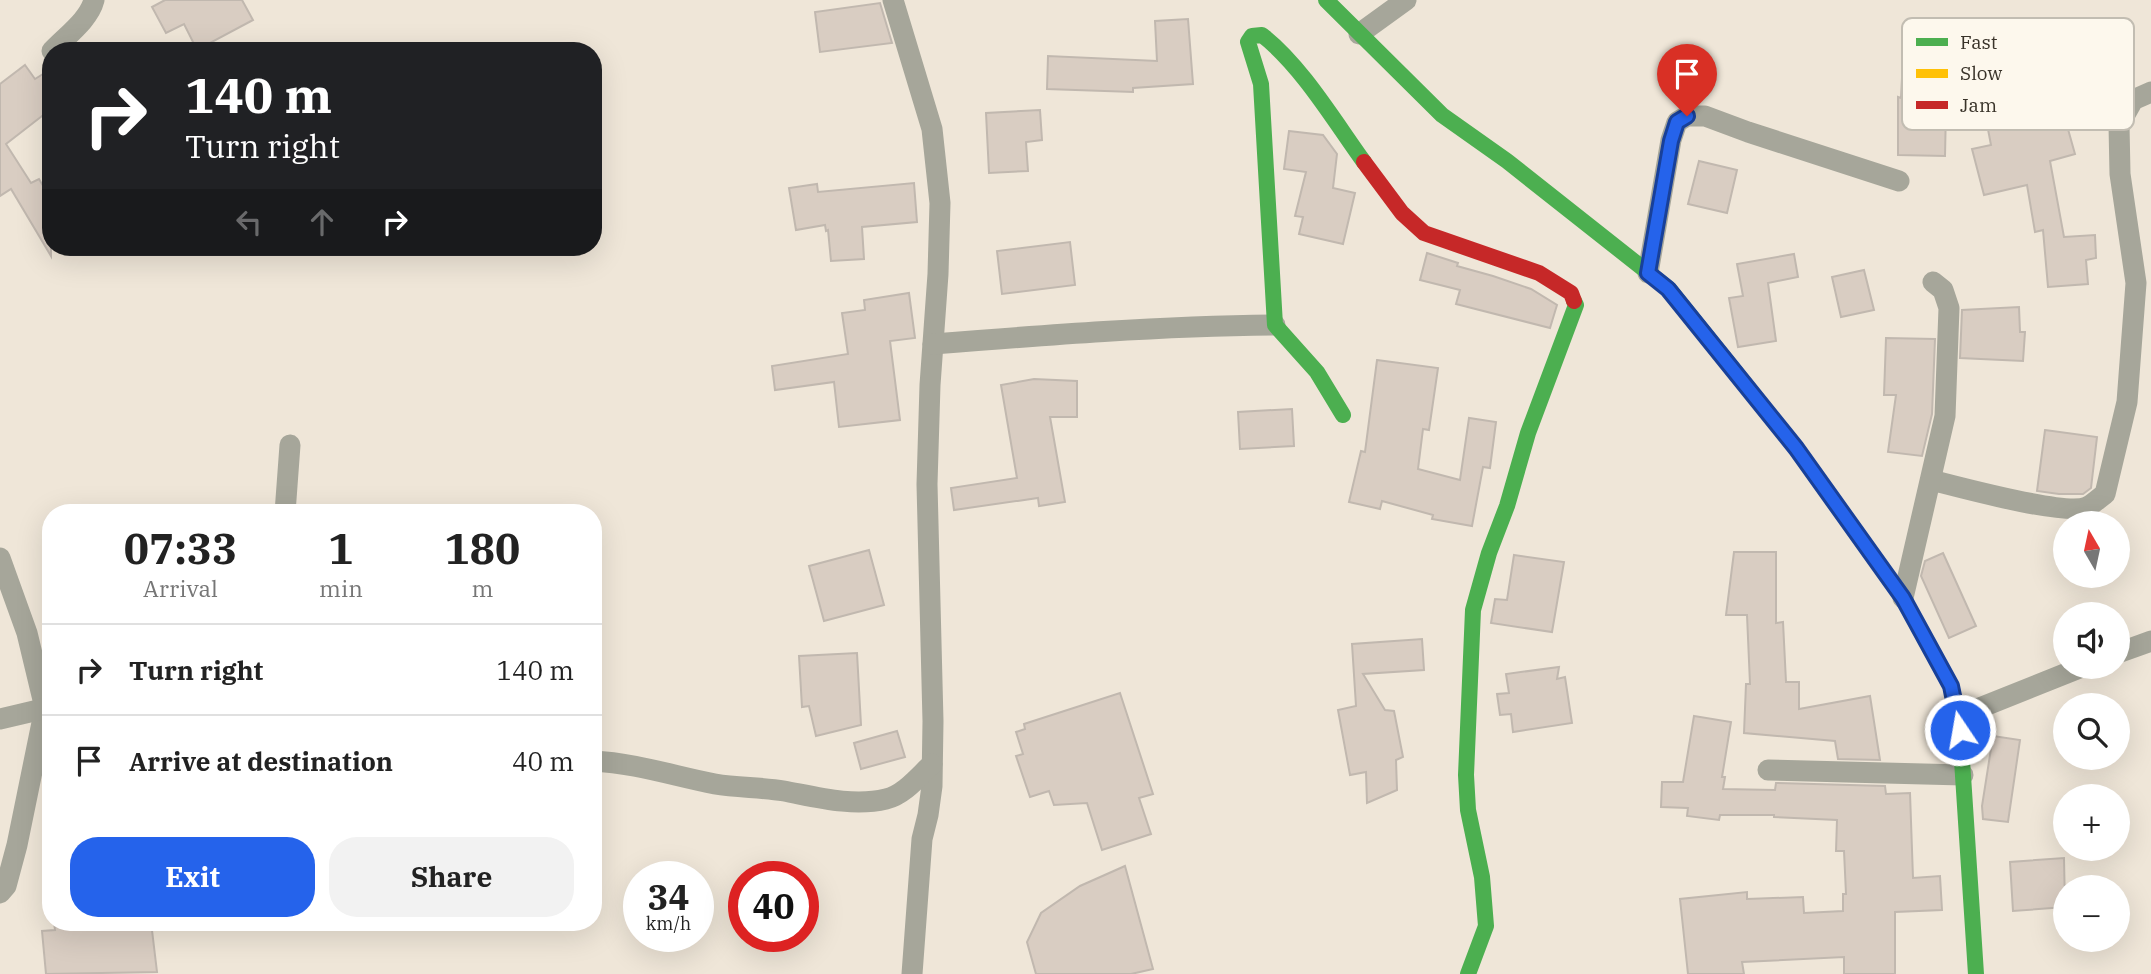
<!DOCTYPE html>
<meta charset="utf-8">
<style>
body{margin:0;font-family:"IBM Plex Serif",serif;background:#f2f2f2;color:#222;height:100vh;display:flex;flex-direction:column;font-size:26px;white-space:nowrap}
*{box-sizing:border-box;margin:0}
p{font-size:23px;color:#767676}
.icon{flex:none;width:38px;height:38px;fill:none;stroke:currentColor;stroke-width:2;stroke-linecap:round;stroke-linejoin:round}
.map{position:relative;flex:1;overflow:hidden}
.drawer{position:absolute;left:42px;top:504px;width:560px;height:427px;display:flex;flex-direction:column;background:#fff;border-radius:28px;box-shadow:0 7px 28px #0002}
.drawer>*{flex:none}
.guide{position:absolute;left:42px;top:42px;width:560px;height:214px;border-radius:28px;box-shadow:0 7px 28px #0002;background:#202124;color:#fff;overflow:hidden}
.needle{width:46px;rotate:351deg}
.fabs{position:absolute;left:2053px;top:511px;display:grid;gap:14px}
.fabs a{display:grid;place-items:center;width:77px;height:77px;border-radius:50%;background:#fff;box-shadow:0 7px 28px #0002;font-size:35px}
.speed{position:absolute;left:623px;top:861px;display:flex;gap:14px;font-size:35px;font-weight:700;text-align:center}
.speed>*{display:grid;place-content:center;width:91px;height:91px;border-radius:50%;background:#fff;box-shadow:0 7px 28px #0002;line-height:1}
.speed small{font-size:18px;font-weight:400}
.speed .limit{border:10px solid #d22;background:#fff;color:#111}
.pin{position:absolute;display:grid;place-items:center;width:60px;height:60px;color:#fff;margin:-72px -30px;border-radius:50% 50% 50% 0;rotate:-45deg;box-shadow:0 0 7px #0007}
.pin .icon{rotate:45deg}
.me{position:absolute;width:77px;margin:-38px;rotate:348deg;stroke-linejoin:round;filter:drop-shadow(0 0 5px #0008)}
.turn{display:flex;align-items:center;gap:24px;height:147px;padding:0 28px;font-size:32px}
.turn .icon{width:91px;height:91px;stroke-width:2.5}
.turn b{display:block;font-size:49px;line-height:60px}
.lanes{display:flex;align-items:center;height:66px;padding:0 28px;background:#0003;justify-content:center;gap:35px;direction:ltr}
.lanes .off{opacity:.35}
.eta{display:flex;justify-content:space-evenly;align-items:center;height:119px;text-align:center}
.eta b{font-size:42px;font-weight:800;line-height:49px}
.primary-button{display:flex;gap:14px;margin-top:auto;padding:14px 28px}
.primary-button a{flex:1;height:80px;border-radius:28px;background:#2563eb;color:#fff;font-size:28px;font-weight:800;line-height:80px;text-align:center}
.primary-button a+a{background:#f2f2f2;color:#222}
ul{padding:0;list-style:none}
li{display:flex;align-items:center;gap:21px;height:91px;padding:0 28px;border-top:2px solid #e0e0e0}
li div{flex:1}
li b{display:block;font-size:26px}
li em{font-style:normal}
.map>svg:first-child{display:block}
.building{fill:#d9cdc2;stroke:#c1b8af;stroke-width:2}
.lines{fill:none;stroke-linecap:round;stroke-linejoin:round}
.street{stroke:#a6a69a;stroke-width:21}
.fast{stroke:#4caf50;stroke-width:16}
.slow{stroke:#ffc107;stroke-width:16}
.jam{stroke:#c62828;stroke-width:16}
.route-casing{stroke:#184099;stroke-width:18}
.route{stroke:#2563eb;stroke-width:12}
.key{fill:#fdf8ed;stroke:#c2bdb2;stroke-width:2}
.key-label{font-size:19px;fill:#393329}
</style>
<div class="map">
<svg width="2151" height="974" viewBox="0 0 2151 974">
<rect width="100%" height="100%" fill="#efe6d8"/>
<g class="building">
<path d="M 165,0 L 242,0 L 253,20 L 197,50 L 184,24 L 166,33 L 152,7 Z"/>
<path d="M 880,3 L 892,43 L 820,52 L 815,12 Z"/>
<path d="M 1188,19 L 1193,84 L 1133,88 L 1133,92 L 1047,89 L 1048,56 L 1157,61 L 1155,21 Z"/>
<path d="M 2037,51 L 2049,119 L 2064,115 L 2075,154 L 2050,161 L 2064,237 L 2095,235 L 2096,258 L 2086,260 L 2088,284 L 2048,287 L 2043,230 L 2035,232 L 2027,185 L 1984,195 L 1972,149 L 1991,145 L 1978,77 L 1995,74 L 1992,59 Z"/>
<path d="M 1903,58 L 1947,61 L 1945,156 L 1898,155 L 1898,97 L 1901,98 Z"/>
<path d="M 25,65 L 35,79 L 51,69 L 51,109 L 6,144 L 31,183 L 39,179 L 51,199 L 51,256 L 11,189 L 0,196 L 0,84 Z"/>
<path d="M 1040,110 L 1042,140 L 1026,142 L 1028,171 L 989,173 L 986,113 Z"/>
<path d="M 1289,131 L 1323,135 L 1337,154 L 1333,188 L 1355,193 L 1343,244 L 1299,234 L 1303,217 L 1295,216 L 1306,172 L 1284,169 Z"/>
<path d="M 1699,161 L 1737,170 L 1727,213 L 1688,204 Z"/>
<path d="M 914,183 L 917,222 L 862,227 L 864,259 L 831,261 L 828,230 L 826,231 L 825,225 L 796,230 L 789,188 L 817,184 L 818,192 Z"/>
<path d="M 1070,242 L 1075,285 L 1002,294 L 997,251 Z"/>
<path d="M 1427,253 L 1458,263 L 1457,266 L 1493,276 L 1531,289 L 1557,305 L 1550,328 L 1456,304 L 1460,290 L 1420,280 Z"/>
<path d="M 1794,254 L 1798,277 L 1768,283 L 1776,341 L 1738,347 L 1729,298 L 1743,296 L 1737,264 Z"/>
<path d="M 1864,270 L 1874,310 L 1841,317 L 1832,277 Z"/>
<path d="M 909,293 L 915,338 L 890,341 L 900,420 L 839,427 L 834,382 L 775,390 L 772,366 L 848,354 L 842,313 L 865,310 L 864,300 Z"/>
<path d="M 2019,307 L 2020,332 L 2025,332 L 2023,361 L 1960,358 L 1962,310 Z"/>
<path d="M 1886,338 L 1935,339 L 1932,414 L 1922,456 L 1888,452 L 1896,395 L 1884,395 Z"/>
<path d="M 1377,360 L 1438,368 L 1429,430 L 1423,429 L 1418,469 L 1460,480 L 1469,418 L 1496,422 L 1490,468 L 1483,467 L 1472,526 L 1432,519 L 1433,515 L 1382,501 L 1380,509 L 1349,502 L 1361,451 L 1365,452 Z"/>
<path d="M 1034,379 L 1077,381 L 1077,417 L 1050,417 L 1065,502 L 1039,506 L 1038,498 L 954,510 L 951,488 L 1017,478 L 1001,385 Z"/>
<path d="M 1292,409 L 1294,446 L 1240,449 L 1238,412 Z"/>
<path d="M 2045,430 L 2097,437 L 2091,488 L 2083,494 L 2059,494 L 2037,491 Z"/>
<path d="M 869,550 L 884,605 L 824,621 L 809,566 Z"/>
<path d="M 1734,552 L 1776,552 L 1776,623 L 1783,622 L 1786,682 L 1799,682 L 1799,709 L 1870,696 L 1880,760 L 1838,759 L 1835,741 L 1744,733 L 1746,684 L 1750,684 L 1747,615 L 1726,615 Z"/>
<path d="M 1943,553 L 1976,626 L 1949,638 L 1921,576 L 1925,561 Z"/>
<path d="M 1514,555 L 1564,562 L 1552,632 L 1491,623 L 1495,599 L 1507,600 Z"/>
<path d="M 1422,639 L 1424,670 L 1363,674 L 1385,710 L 1394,711 L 1403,757 L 1396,760 L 1397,790 L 1367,803 L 1366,772 L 1350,775 L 1338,710 L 1356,706 L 1352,644 Z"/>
<path d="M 857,653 L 861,725 L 816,736 L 809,706 L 802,707 L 799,656 Z"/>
<path d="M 1559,667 L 1557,679 L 1565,677 L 1572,723 L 1513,732 L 1511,714 L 1500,715 L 1497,694 L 1509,693 L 1506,674 Z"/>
<path d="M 1120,693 L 1153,794 L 1139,798 L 1151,834 L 1102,850 L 1087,803 L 1054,805 L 1049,791 L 1030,797 L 1016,756 L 1023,754 L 1016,732 L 1025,729 L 1024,724 Z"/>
<path d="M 1694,716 L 1731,722 L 1722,777 L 1725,777 L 1723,789 L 1775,790 L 1776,783 L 1885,786 L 1886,794 L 1910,793 L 1913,878 L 1940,876 L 1942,910 L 1895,912 L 1895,974 L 1844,974 L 1844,957 L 1742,962 L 1744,974 L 1688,974 L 1680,899 L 1747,892 L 1747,899 L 1803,897 L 1804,913 L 1843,911 L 1843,894 L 1846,894 L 1844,851 L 1836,851 L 1837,820 L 1774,817 L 1774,815 L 1720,815 L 1719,820 L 1687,816 L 1688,808 L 1661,807 L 1662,782 L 1683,782 Z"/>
<path d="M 897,731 L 905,757 L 861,769 L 854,743 Z"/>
<path d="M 1993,736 L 2020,740 L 2008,822 L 1983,819 L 1982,806 Z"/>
<path d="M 2064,858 L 2065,907 L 2013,911 L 2010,862 Z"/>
<path d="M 1125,866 L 1153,969 L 1131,974 L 1036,974 L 1027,942 L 1041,913 L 1080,886 Z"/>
<path d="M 54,922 L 151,922 L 157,972 L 46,974 L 42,931 L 55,930 Z"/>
</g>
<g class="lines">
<g class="street">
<path d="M 893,0 L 932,129 L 940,203 L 938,274 L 930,385 L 927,484 L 933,721 L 932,786 L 928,815 L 922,839 L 912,974"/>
<path d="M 1359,34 L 1406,0"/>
<path d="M 52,51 C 66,36 89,20 94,0"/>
<path d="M 1648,273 L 1671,140 L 1677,122 L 1687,116 L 1705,116 L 1748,132 L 1899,181"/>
<path d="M 933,344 C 1047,335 1161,326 1275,325"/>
<path d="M 1931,480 C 1959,487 2065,516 2087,507 C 2093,504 2099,498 2105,494 L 2127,402 L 2136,283 L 2120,174 L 2119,125 L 2133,100 L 2151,92"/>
<path d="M 285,513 L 290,445"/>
<path d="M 0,558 L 27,633 L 45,708 L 17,845 L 6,886 L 0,893"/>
<path d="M 1903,598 L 1945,416 L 1949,308 L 1943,290 L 1933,282"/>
<path d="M 2118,653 L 2151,641"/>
<path d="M 1957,717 L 2082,667"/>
<path d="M 0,719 L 51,707"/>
<path d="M 593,761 C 635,763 674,776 715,784 C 738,788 761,787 784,791 C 816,797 853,807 886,799 C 904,795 919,776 932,764"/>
<path d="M 1768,770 L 1963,775"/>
</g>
<g class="fast">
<path d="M 1326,0 L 1442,115 L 1507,161 L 1669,289 L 1738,375"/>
<path d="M 1343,415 L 1317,372 L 1275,325 L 1261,84 L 1248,42 L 1252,36 L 1262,35 C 1301,65 1335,122 1364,162"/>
<path d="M 1919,628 L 1951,686 L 1960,730 L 1976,974"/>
<path d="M 1468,974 L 1486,926 L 1482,877 L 1468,810 L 1466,775 L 1473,610 L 1489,553 L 1507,506 L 1528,433 L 1576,305 L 1574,301"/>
</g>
<path class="slow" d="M 1738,375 L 1796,448 L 1903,598 L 1919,628"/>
<path class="jam" d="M 1364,162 L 1402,213 L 1424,233 L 1539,273 L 1571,293 L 1574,301"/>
</g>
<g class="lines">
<defs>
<path id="route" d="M 1687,116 L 1677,122 L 1671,141 L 1648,273 L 1668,289 L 1796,448 L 1903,598 L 1951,686 L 1960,730"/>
</defs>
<use href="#route" class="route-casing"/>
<use href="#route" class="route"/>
</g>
<rect x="1902" y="18" width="232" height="112" rx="10" class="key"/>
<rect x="1916" y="38" width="32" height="8" fill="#4caf50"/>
<rect x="1916" y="69" width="32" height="9" fill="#ffc107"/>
<rect x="1916" y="101" width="32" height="8" fill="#c62828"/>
<g class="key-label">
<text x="1960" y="49">Fast</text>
<text x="1960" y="80">Slow</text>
<text x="1960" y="112">Jam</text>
</g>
</svg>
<div class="fabs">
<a><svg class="needle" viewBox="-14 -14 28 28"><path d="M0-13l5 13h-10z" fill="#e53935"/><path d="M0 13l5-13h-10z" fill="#767676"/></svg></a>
<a><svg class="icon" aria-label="sound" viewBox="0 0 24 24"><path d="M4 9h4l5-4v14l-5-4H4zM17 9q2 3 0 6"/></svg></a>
<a><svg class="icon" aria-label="search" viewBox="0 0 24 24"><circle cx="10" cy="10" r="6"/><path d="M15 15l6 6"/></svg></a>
<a>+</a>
<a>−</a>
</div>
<div class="speed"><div>34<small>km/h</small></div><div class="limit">40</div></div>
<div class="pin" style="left:1687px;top:116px;background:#d93025"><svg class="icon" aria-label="arrive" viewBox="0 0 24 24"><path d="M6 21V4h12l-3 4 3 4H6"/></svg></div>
<svg class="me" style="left:1960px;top:730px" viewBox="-20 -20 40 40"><circle r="17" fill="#2563eb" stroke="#fff" stroke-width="3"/><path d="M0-11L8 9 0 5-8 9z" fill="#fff"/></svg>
<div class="guide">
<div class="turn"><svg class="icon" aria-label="right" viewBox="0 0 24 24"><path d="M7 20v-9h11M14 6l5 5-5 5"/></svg><div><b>140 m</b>Turn right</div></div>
<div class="lanes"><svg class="icon off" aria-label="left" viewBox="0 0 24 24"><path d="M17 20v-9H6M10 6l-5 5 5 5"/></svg><svg class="icon off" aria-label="ahead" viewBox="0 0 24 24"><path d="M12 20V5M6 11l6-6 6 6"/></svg><svg class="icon" aria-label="right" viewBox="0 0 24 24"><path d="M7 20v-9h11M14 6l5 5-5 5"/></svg></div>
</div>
<section class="drawer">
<div class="eta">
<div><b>07:33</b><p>Arrival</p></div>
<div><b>1</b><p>min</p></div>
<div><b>180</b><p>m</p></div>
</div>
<ul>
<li><svg class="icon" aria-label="right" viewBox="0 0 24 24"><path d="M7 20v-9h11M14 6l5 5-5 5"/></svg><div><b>Turn right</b></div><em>140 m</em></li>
<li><svg class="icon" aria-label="arrive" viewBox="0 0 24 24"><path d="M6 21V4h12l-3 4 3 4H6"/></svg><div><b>Arrive at destination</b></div><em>40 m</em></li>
</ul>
<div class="primary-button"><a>Exit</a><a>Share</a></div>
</section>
</div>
